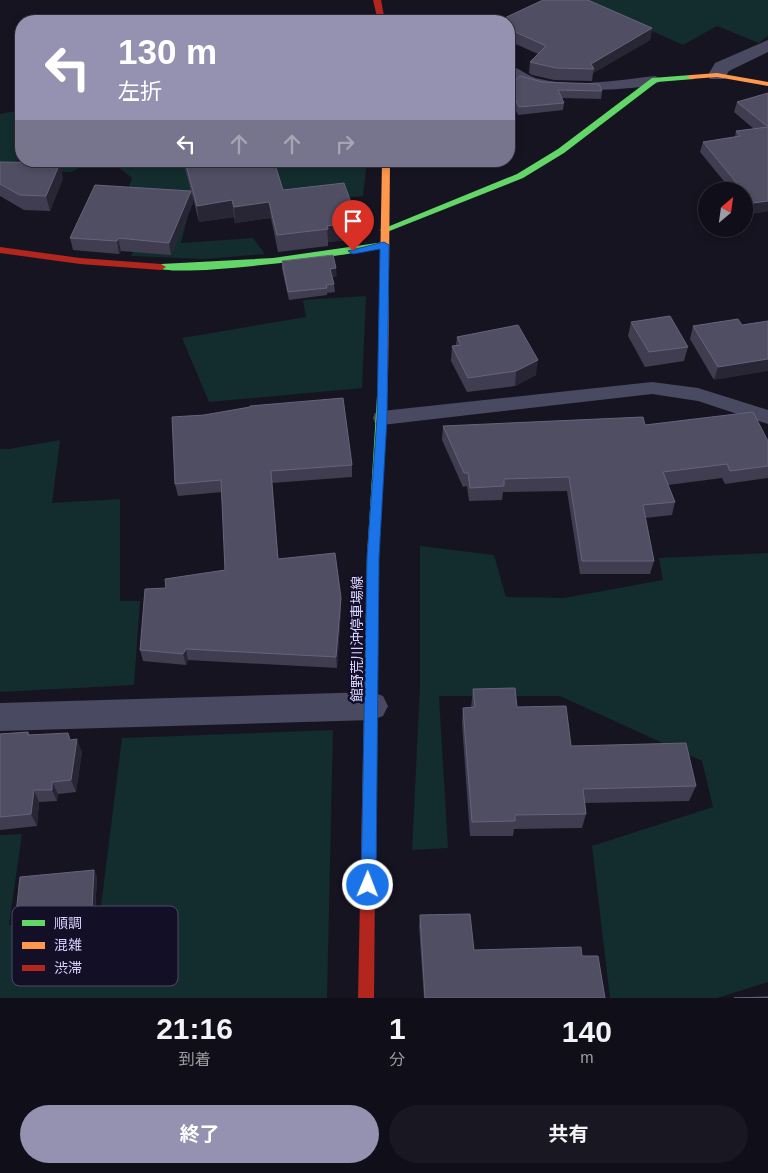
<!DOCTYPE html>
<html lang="ja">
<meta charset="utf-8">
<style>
body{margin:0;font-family:Arial,"Noto Sans JP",sans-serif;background:#191822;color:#f1f3f6;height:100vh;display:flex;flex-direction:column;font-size:19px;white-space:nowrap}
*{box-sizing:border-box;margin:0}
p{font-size:16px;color:#9c9ca2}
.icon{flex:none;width:28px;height:28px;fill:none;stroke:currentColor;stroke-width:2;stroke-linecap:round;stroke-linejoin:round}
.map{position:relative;height:998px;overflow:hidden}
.side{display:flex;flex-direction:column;background:#100f19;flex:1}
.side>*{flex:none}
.hud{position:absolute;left:15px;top:15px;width:500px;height:152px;border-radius:20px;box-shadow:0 2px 8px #0003,0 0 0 1px #302f38;background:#9591b1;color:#fff;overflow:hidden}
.needle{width:32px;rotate:29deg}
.buttons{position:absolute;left:698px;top:182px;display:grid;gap:10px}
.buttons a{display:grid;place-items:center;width:55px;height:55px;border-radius:50%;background:#100f19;box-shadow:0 2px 8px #0003,0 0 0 1px #302f38;font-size:25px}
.pin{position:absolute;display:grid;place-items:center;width:42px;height:42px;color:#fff;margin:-51px -21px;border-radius:50% 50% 50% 0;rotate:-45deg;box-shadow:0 0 5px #0007}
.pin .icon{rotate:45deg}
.me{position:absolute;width:55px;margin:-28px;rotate:1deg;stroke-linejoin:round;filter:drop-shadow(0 0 4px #0008)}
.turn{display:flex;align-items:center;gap:18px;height:105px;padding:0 20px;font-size:22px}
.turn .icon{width:65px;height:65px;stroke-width:2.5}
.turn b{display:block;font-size:35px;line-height:42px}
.lanes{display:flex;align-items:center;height:48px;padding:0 20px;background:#0003;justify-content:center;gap:25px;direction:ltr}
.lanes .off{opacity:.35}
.eta{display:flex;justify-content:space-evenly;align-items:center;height:85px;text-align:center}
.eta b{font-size:30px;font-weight:700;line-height:35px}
.action{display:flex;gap:10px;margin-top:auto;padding:10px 20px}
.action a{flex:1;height:58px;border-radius:30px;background:#9591b1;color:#fff;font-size:20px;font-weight:700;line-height:58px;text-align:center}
.action a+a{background:#191822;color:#f1f3f6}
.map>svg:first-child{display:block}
.green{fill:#132c2d}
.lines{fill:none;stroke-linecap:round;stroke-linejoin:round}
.lane{fill:#4a4962;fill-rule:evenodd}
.street{fill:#4a4962;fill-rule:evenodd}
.fast{fill:#63d668;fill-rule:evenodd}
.slow{fill:#ff974d;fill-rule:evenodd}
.jam{fill:#b3261e;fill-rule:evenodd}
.wall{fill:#403d50}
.shaded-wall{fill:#282635}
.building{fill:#504e63;stroke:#66637b}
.route{fill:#1a73e8;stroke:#114b97}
.labels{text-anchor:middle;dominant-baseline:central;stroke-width:5;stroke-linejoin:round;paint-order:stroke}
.street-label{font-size:14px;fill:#d9d4ff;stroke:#130f26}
.key{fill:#130f26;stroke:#4e4a67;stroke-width:1}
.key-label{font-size:14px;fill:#d9d4ff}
</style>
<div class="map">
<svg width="768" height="998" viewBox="0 0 768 998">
<rect width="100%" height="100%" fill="#161421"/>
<g class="green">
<path d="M 583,0 L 768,0 L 768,36 L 759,43 L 717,26 L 683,45 Z"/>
<path d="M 21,110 L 21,161 L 367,161 L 363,196 L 286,205 L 225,188 L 183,194 L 188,216 L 181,243 L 253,238 L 265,254 L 204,259 L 131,256 L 150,211 L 120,211 L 132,178 L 118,167 L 92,162 L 71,172 L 0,170 L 0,114 Z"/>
<path d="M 366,296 L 362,388 L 209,402 L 182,338 L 306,317 L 303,300 Z"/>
<path d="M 60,440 L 52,503 L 120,499 L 120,601 L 140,601 L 134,685 L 0,692 L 0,449 L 9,449 Z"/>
<path d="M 420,546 L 494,555 L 506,597 L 564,598 L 663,580 L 659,558 L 768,553 L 768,982 L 717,998 L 610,998 L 592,846 L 713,807 L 702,761 L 560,696 L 439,696 L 448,848 L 412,850 L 420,688 Z"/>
<path d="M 333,730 L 327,998 L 0,998 L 0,835 L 22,834 L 9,925 L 99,922 L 122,738 Z"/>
</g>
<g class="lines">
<g class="lane">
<path d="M 391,17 L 397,21 L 376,21 L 377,18 Z"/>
<path d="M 509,65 C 520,68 528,77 540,79 C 577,88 618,80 655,76 L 662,80 C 653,92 558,91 541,88 C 529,86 518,82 509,75 Z"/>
<path d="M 652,382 L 698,388 L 768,410 L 768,424 L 698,401 L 652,394 L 382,425 L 375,423 L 373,418 L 375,413 L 382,411 Z"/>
</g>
<g class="street">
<path d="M 768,40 L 768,52 L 729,71 L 724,79 L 710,79 L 708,75 L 715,63 Z"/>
<path d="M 372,692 L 383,696 L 388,706 L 383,716 L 372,720 L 0,731 L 0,703 Z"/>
</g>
<g class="fast">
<path d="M 691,75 L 695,77 L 694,79 L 657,82 L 564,153 L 523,178 L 387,232 L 384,233 L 380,230 L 517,174 L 558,149 L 652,78 Z"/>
<path d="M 384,242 L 389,245 L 387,247 C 359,254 171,280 156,267 L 161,264 L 273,258 Z"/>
<path d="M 383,376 L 388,380 L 379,557 L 377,655 L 375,659 L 371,660 L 367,659 L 365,655 L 367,557 L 378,380 Z"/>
</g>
<g class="slow">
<path d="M 717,73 L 768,82 L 768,86 L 717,77 L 691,79 L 687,77 L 691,75 Z"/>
<path d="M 382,161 L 390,161 L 388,380 L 383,384 L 378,380 Z"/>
</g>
<g class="jam">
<path d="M 373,0 L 381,0 L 385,21 L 378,21 Z"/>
<path d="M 0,247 L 80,258 L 161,264 L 166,267 L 161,270 L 80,264 L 0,253 Z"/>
<path d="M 371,650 L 375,651 L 377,655 L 374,998 L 358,998 L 365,655 L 367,651 Z"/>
</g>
</g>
<g class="wall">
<path d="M 509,21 L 652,28 L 650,40 L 593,73 L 592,81 L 554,80 L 532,75 L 529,73 L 530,62 L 538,54 L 509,41 Z"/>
<path d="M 542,82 L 602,91 L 601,99 L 562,98 L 564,103 L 563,110 L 518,115 L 510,97 L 509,97 L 509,87 Z"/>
<path d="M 768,93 L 768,211 L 750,214 L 744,206 L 744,191 L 732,191 L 700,152 L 703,142 L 735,137 L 736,131 L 754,129 L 734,112 L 737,102 Z"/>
<path d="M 183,161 L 274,161 L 283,190 L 358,222 L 358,239 L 328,242 L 328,246 L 278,252 L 271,218 L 235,223 L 234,217 L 199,222 L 192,194 L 193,203 L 171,255 L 121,251 L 119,254 L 73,250 L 70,238 L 191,191 Z"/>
<path d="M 0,162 L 63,178 L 50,211 L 24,210 L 0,196 Z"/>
<path d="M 282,261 L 337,276 L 332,277 L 334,284 L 335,292 L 327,293 L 327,295 L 289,300 L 282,269 Z"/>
<path d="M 631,322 L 688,347 L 684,361 L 645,367 L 628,336 Z"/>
<path d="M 742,325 L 714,380 L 690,339 L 693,326 Z"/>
<path d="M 457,337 L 536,375 L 515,386 L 467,392 L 451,361 L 452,346 L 456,345 Z"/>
<path d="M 204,415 L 352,465 L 352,477 L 272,483 L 278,559 L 341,609 L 337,668 L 188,660 L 186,665 L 143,661 L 140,650 L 166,588 L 225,570 L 222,492 L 178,496 L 175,484 Z"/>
<path d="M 645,425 L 768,441 L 768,478 L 725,484 L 722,478 L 668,485 L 675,502 L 672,515 L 645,518 L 654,561 L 650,574 L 580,574 L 567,491 L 503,492 L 502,500 L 469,501 L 467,486 L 463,487 L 442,440 L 443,426 Z"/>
<path d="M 473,689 L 517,707 L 571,746 L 696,786 L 689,801 L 585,803 L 586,814 L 582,828 L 514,829 L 513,836 L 470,836 L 462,723 L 463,708 L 471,708 Z"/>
<path d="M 28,732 L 30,735 L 71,740 L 82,752 L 76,792 L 58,794 L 57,801 L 39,802 L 37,826 L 0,830 L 0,734 Z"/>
<path d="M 97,876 L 95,913 L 19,920 L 16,914 Z"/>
<path d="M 420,915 L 474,950 L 582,956 L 605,998 L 424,998 L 419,926 Z"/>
</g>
<g class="shaded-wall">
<path d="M 652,28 L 650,40 L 593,73 L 594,69 L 591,64 Z"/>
<path d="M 60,163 L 63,178 L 50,211 L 46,196 Z"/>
<path d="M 191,191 L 193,203 L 171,255 L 169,243 Z"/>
<path d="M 232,200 L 234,217 L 199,222 L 197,206 Z"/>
<path d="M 768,201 L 768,211 L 750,214 L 753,203 Z"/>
<path d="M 269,202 L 271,218 L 235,223 L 234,207 Z"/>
<path d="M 358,222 L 358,239 L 328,242 L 327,226 Z"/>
<path d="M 118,238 L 121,251 L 119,254 L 117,241 Z"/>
<path d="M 336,268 L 337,276 L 331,277 L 330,269 Z"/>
<path d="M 768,359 L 768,371 L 714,380 L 718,367 Z"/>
<path d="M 538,360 L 536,375 L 515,386 L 516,371 Z"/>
<path d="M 341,598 L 341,609 L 337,668 L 336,657 Z"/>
<path d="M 186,649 L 188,660 L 186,665 L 183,654 Z"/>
<path d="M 77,739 L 82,752 L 76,792 L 71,780 Z"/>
<path d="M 52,782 L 58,794 L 57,801 L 52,790 Z"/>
<path d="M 34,790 L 39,802 L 37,826 L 31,814 Z"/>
<path d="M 94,870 L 97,876 L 95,913 L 92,907 Z"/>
</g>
<g class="building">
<path d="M 543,0 L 588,0 L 652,28 L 591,64 L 594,69 L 556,68 L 534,63 L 530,62 L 546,46 L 509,29 L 509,21 L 498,21 Z"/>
<path d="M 520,76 L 542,82 L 599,84 L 602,91 L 558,90 L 564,103 L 519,107 L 511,90 L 509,90 L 509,87 Z"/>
<path d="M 768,93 L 768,201 L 753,203 L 703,142 L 740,136 L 736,131 L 768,127 L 737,102 Z"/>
<path d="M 185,161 L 274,161 L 283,190 L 344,183 L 358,222 L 327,226 L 328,229 L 277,235 L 269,202 L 234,207 L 232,200 L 197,206 Z"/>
<path d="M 0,162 L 60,163 L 46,196 L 20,195 L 0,184 Z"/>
<path d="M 95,185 L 191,191 L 169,243 L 118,238 L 117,241 L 70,238 Z"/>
<path d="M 333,255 L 336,268 L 330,269 L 334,284 L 326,285 L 327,288 L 288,292 L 282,261 Z"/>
<path d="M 670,316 L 688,347 L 649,352 L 631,322 Z"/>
<path d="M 738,319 L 742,325 L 768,321 L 768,359 L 718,367 L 693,326 Z"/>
<path d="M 518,325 L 538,360 L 516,371 L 468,378 L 452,346 L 461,345 L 457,337 Z"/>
<path d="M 343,398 L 352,465 L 271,471 L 278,559 L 335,553 L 341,598 L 336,657 L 186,649 L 183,654 L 140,650 L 145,589 L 166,588 L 165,579 L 225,570 L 221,480 L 175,484 L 172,417 L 204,415 L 250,407 L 250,406 Z"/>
<path d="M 753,412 L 768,441 L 768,466 L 730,471 L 727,464 L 663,472 L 675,502 L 643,505 L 654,561 L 582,561 L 569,477 L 504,479 L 504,486 L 470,488 L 468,473 L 464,473 L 443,426 L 643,417 L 645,425 Z"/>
<path d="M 515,688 L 517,707 L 566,706 L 571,746 L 686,743 L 696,786 L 583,789 L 586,814 L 515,815 L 515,821 L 472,822 L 463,708 L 475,707 L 473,689 Z"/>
<path d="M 28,732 L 28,735 L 68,733 L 70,740 L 77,739 L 71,780 L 52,782 L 52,790 L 34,790 L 31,814 L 0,817 L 0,734 Z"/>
<path d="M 94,870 L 92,907 L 16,914 L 20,877 Z"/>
<path d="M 470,914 L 474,950 L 581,947 L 582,956 L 598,956 L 605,998 L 425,998 L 420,915 Z"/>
<path d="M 768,997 L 768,998 L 734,998 Z"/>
</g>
<path class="route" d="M 384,242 L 389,245 L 387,418 L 379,557 L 376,885 L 374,890 L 368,892 L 363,890 L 361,885 L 367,557 L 377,418 L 380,249 L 353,254 L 348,251 Z"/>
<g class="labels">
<g class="street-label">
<text transform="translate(357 639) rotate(-90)">館野荒川沖停車場線</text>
</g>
</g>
<rect x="12" y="906" width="166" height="80" rx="8" class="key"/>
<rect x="22" y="920" width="23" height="6" fill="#63d668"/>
<rect x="22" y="942" width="23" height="7" fill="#ff974d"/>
<rect x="22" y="965" width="23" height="6" fill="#b3261e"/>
<g class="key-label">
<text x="54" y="928">順調</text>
<text x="54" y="950">混雑</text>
<text x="54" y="973">渋滞</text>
</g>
</svg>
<div class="buttons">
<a><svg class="needle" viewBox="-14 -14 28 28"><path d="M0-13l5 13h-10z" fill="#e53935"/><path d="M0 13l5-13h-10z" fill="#9c9ca2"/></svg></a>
</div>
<div class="pin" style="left:353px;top:251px;background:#d93025"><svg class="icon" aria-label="arrive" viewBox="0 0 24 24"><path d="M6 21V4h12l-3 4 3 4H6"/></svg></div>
<svg class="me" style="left:368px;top:885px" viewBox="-20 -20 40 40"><circle r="17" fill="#1a73e8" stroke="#fff" stroke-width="3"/><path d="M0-11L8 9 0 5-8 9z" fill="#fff"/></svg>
<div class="hud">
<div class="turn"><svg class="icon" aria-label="left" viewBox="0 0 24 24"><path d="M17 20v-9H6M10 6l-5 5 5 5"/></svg><div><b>130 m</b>左折</div></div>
<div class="lanes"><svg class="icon" aria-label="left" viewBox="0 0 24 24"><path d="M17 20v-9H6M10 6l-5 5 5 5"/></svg><svg class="icon off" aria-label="ahead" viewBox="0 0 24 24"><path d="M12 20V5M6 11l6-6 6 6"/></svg><svg class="icon off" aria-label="ahead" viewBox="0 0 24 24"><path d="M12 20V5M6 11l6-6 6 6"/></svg><svg class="icon off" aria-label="right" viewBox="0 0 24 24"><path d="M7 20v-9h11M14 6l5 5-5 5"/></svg></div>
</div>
</div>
<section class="side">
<div class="eta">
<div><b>21:16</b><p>到着</p></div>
<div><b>1</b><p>分</p></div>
<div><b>140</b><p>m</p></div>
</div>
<div class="action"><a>終了</a><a>共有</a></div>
</section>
